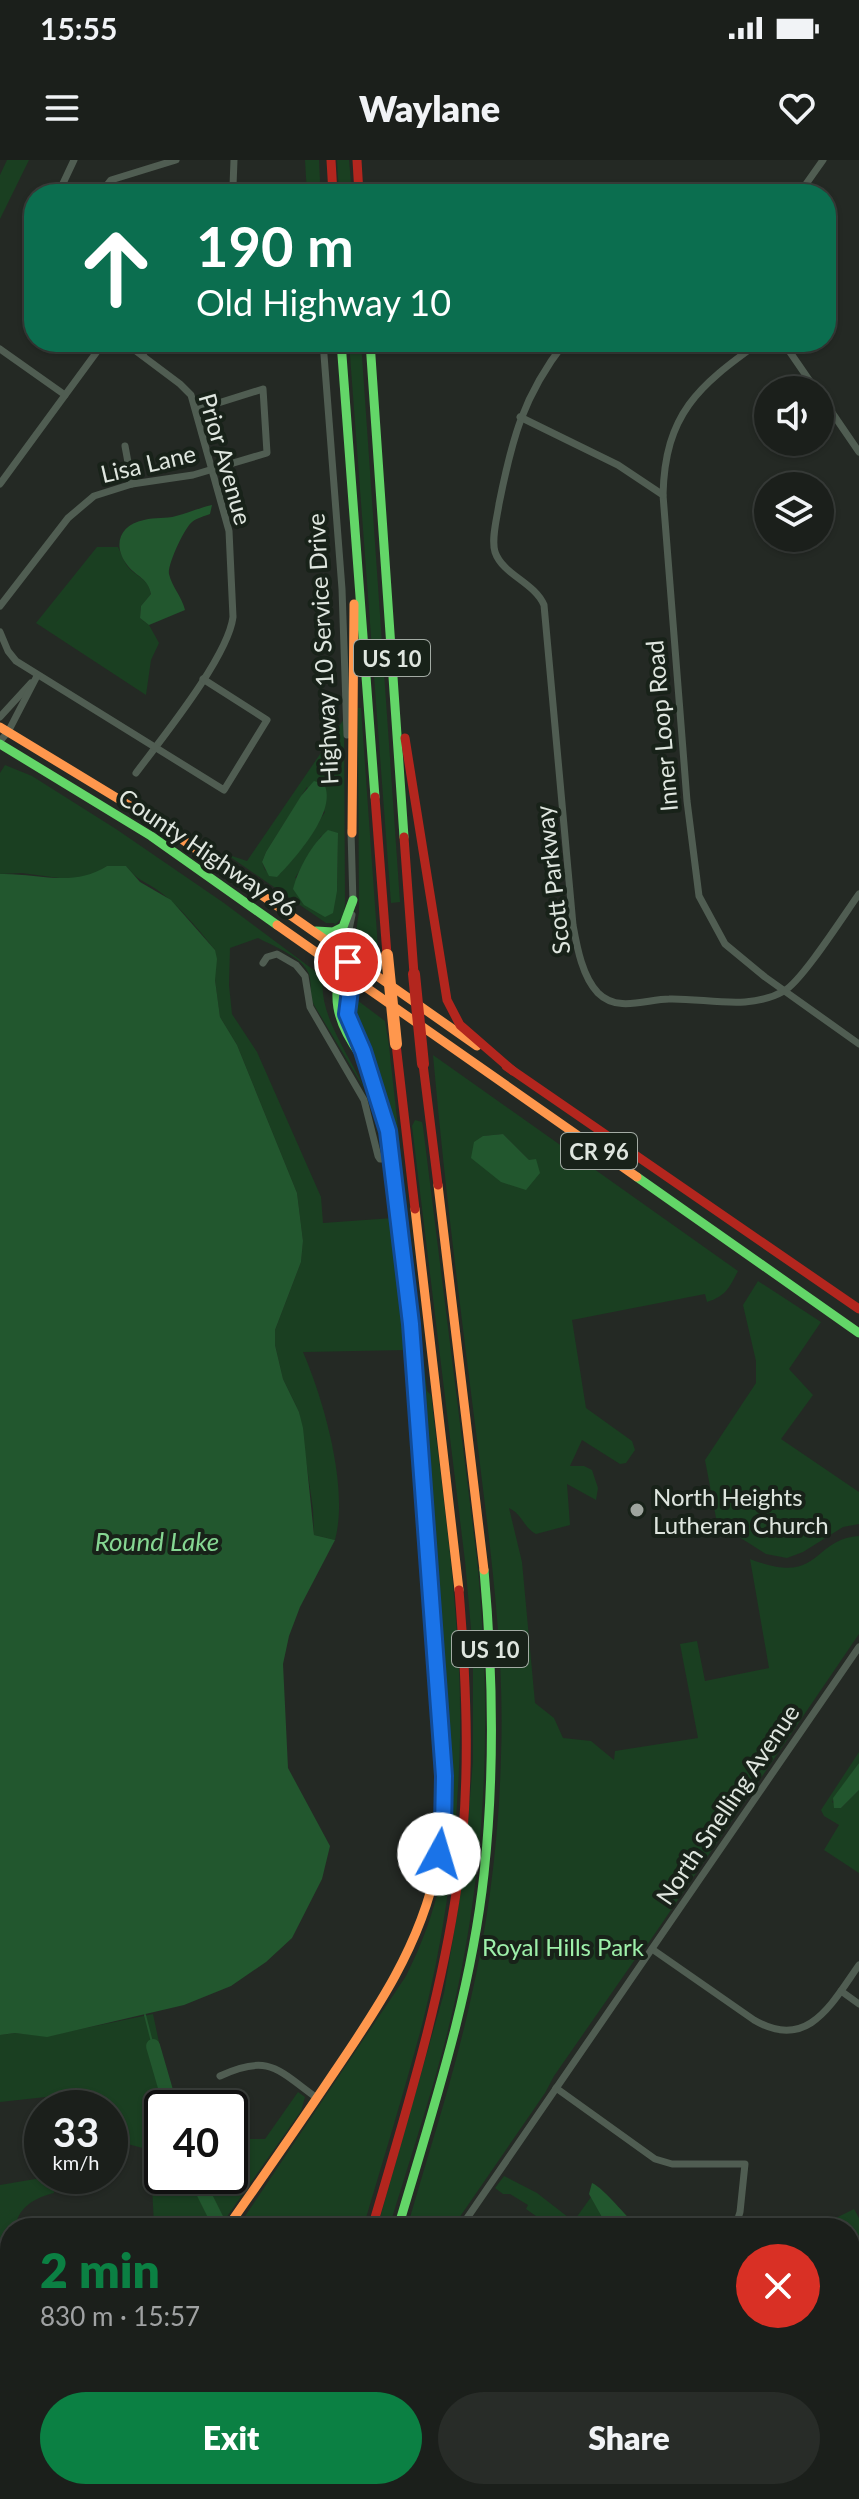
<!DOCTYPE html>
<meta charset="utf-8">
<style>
body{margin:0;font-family:Lato,sans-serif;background:#282c28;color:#f1f3f6;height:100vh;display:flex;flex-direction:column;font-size:30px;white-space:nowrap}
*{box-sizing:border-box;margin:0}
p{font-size:26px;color:#a0a2a3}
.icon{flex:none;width:44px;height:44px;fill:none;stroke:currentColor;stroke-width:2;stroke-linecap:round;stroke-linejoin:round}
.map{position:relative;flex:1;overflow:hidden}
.drawer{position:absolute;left:0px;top:2058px;width:860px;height:282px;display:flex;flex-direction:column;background:#1b1f1b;border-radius:32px 32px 0 0;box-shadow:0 2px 6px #0004,0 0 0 2px #393d3a}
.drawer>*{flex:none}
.hud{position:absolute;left:24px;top:24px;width:812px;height:168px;border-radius:32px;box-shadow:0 2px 6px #0004,0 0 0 2px #393d3a;background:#0b6e4f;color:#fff;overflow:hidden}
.tools{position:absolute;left:754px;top:216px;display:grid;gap:16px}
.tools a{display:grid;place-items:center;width:80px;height:80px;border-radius:50%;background:#1b1f1b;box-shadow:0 2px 6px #0004,0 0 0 2px #393d3a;font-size:40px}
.speed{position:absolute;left:24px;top:1930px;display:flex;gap:16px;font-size:40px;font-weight:700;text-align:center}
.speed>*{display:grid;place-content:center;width:104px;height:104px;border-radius:50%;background:#1b1f1b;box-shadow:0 2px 6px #0004,0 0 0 2px #393d3a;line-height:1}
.speed small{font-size:20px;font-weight:400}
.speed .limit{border:4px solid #111;border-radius:12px;background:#fff;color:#111}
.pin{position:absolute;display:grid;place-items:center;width:68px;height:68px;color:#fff;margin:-34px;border:4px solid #fff;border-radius:50%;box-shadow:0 2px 8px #0007}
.me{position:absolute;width:88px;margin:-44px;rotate:6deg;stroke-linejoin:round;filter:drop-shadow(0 0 6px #0008)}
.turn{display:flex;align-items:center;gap:28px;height:168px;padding:0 40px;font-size:36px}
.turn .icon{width:104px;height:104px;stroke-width:2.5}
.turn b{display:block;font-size:56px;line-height:68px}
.round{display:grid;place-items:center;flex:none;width:84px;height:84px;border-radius:42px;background:#282c28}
.head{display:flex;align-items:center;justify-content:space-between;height:136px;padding:0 40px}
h1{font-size:48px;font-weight:800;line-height:60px;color:#0b8043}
.button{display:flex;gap:16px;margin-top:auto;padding:16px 40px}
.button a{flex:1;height:92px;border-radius:48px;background:#0b8043;color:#fff;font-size:32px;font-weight:800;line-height:92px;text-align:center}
.button a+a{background:#282c28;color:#f1f3f6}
.status{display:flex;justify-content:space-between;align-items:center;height:56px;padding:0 40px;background:#1b1f1b;direction:ltr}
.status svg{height:22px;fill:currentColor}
header{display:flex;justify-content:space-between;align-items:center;height:104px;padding:0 40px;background:#1b1f1b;font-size:36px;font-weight:800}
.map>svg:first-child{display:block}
.green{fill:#1a3f21;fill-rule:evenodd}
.water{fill:#22572e}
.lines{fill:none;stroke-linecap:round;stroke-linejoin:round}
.stream{stroke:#22572e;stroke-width:2}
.river{stroke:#22572e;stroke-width:14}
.street{stroke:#505d52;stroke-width:7}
.fast{stroke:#63d668;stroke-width:9}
.slow{stroke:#ff974d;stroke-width:9}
.jam{stroke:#b3261e;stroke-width:9}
.slow-bridge{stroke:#ff974d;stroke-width:12}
.jam-bridge{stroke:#b3261e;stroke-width:12}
.route-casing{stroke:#114b97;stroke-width:20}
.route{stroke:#1a73e8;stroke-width:14}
.poi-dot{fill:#9ea49e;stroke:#182219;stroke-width:3}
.labels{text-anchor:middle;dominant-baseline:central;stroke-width:8;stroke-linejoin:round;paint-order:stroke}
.shield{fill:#182219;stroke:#a3aba4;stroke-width:2}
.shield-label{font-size:22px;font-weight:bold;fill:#dfe6df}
.street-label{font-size:24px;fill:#dfe6df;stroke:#182219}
.poi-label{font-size:24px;fill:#dfe6df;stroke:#182219;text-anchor:start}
.park-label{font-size:24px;fill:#9ef0aa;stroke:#182219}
.water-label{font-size:26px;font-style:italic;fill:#85d692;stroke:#182219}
</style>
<div class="status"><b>15:55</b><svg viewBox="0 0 49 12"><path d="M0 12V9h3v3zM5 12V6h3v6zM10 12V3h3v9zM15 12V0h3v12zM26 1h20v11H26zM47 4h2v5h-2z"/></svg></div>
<header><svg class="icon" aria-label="menu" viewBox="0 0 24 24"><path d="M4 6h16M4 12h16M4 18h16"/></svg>Waylane<svg class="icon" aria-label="heart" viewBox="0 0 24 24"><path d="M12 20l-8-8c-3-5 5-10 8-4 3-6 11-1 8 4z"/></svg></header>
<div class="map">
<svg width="859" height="2339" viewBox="0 0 859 2339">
<rect width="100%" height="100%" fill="#242924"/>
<g class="green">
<path d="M 7,0 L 29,0 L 0,59 L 0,15 Z"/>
<path d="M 305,0 L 319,0 L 320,21 L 317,34 L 307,34 Z"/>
<path d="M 337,0 L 349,0 L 352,34 L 339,34 Z"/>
<path d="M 349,182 L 361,182 L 400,742 L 391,743 Z"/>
<path d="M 97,387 L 118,387 C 121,393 124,402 128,407 C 138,418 148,418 151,434 L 141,446 L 140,458 L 149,465 L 159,483 L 151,500 L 146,535 L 36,463 Z"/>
<path d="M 358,548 L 361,548 L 379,802 L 354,785 L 359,752 Z"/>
<path d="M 344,559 L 345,743 L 344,755 L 335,765 L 334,763 L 326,763 L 226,694 L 247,701 ZM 307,627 L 325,652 L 307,681 L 277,717 L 265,710 L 262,702 L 266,692 ZM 338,673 L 337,731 L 295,718 L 321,676 Z"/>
<path d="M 5,605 L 32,616 L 116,669 L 224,743 L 323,817 C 318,856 350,895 365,930 L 314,845 C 309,835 312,824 309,814 C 303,797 273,786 258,778 L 230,788 L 229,825 L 232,854 L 257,892 L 295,978 L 321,1037 L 323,1063 L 393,1058 L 408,1190 L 303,1192 C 324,1241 349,1328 335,1380 L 314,1375 L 313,1349 L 299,1252 L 283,1219 L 275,1185 L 275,1170 L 301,1102 L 303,1081 L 297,1033 L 237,885 L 220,857 L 215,820 L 215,790 C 198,769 179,745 156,729 C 141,719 140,722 126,706 L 107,706 L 95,714 L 74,720 L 22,713 L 0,714 L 0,613 Z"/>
<path d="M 357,840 L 385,861 L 389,886 L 427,1231 L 431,1235 C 444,1348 462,1463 460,1578 C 458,1673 446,1772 422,1865 C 404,1933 383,2000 363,2068 L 237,2068 L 406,1816 C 448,1732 453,1666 447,1574 L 423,1230 L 400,1022 L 386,941 L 370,891 L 354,858 L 352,847 Z"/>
<path d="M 433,895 L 738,1111 C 729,1128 726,1136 707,1142 L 705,1134 L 572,1160 L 586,1248 L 632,1281 L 635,1290 L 626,1303 L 620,1304 L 582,1280 L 570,1306 L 584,1306 L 592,1310 L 598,1328 L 596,1340 L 567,1324 L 570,1365 L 536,1374 C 524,1368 522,1354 509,1348 L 522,1402 L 535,1543 L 554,1558 L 563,1578 L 591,1581 L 614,1600 L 615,1591 L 698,1578 L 680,1484 L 697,1481 L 705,1521 L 769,1508 L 750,1399 C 822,1427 811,1379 859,1376 L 859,1474 L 641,1794 L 636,1798 L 554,1916 L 545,1933 L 457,2061 L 467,2068 L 407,2068 C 428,1994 452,1922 469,1847 C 488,1766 499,1680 501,1596 C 505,1487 489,1380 476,1272 C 460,1146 444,1021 433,895 ZM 503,974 L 529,1000 L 483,976 Z"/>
<path d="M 415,960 L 422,962 L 423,967 L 477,1400 C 491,1540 488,1678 460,1817 C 443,1902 414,1985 389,2068 L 377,2068 L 444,1833 L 464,1712 L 473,1601 L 473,1491 L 465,1401 L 412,966 Z"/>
<path d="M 758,1121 L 821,1162 L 789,1209 L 813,1235 L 781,1279 L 859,1332 L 859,1364 L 843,1367 L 803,1392 L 787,1398 L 766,1394 L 717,1363 L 705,1300 L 756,1223 L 756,1201 L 743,1145 Z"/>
<path d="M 859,1592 L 859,1603 L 832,1642 L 841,1648 L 859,1630 L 859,1713 L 824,1690 L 839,1665 L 824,1656 L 821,1650 Z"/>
<path d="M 153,1854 L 173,1948 L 162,1948 L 162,2016 L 230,2016 L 230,1979 L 265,1979 L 298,1932 L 305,1937 L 301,1951 L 219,2068 L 171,2068 L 154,2064 L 150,1990 L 113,1980 L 110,1973 L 110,1948 L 57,1948 L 55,1936 L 0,1942 L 0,1875 L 15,1873 L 47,1876 Z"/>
<path d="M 53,2016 L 54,2033 C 0,2047 23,2078 0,2111 L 0,2025 Z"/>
<path d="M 504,2016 L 537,2033 L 582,2068 L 553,2068 L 526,2049 L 528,2045 L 510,2034 L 503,2034 L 495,2028 Z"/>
<path d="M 591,2037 L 608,2068 L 590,2068 L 576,2058 Z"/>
<path d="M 854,2049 L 859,2058 L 859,2102 L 853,2093 L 853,2085 L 850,2083 L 850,2068 L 834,2068 L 830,2061 Z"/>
<path d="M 0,2191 L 10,2198 L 10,2260 L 0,2250 Z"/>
<path d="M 859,2225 L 859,2267 L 850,2257 L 850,2232 Z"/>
<path d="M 10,2318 L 10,2330 L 40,2330 L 36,2339 L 0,2339 L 0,2329 Z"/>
<path d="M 77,2330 L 129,2330 L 127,2339 L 79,2339 Z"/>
<path d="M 249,2330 L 285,2330 L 282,2339 L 250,2339 Z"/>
<path d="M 333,2330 L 458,2330 L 464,2339 L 330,2339 Z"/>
</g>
<g class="water">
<path d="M 212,345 L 210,354 C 205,356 197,358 192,362 C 185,367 167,405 169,414 C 172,427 182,437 185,450 L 149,465 L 140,458 L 141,446 L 151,434 C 148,418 137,417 128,406 C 112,386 119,365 144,360 C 155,357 166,359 176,356 C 188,353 199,348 212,345 Z"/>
<path d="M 314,621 L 324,624 C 338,651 295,698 277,717 L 269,716 L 262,702 L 266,692 L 301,636 Z"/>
<path d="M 328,670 L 338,673 L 337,731 L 333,753 L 325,757 L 304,745 L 293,729 C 298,709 312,684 328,670 Z"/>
<path d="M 107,706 L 126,706 L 140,722 L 171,740 L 215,790 L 217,799 L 215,820 L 220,857 L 237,885 L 297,1033 L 303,1081 L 301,1102 L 275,1170 L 275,1185 L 283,1219 L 299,1252 L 303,1268 L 314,1375 L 335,1380 L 300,1447 L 289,1476 L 283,1504 L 288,1608 L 330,1686 L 322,1719 L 292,1778 L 266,1802 L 231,1826 L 184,1845 L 47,1877 L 15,1873 L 0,1875 L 0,714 C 38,713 73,728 107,706 Z"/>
<path d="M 503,974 L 529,1000 L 536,999 L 540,1013 L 526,1030 L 501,1022 L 471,998 L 474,982 L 483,976 Z"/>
<path d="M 859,1603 L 859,1630 L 841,1648 L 834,1648 L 833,1638 Z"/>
<path d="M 592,2023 C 605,2029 625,2056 639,2068 L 608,2068 L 589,2034 Z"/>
<path d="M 216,2330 L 249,2330 L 250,2339 L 215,2339 Z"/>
</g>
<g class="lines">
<path class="stream" d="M 145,1855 L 153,1886"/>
<g class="river">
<path d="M 153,1886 L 171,1948"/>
<path d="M 195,2016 L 220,2066"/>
</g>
<g class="street">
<path d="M 234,0 L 233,26 L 237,34"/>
<path d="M 58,34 L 74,0"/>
<path d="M 100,34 L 111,20 L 176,0"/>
<path d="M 799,34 L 823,0"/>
<path d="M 34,97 L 29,110 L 34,120"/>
<path d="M 124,182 L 180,224 L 191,235 L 229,371 L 233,457 C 228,497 162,578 136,613"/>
<path d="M 323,182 L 342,429 L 347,575"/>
<path d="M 565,182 C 523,236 512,279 499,344 C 497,358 491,379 495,392 C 503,415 534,422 544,445 L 573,765 C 577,787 582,816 598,833 C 618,853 647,839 669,839 C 707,838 749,851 784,831 C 802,821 844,755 859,734"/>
<path d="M 783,182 L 816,230"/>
<path d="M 0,189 L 65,235"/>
<path d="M 142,195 L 152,182"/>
<path d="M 820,235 L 859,292"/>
<path d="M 520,257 L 618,305 L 663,335 L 687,641 L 699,736 L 725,784 L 765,817 L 859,884"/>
<path d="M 125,286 L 132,324"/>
<path d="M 0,324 L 104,182"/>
<path d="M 663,335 C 665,254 698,226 760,182"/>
<path d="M 0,446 L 68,358 L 94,336 L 132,324 L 193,315 L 267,293 L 263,229 L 196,250"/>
<path d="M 0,472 L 8,491 L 16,501 L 224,630 L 267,560 L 203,519"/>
<path d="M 0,557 L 31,523"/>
<path d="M 0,581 L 8,572 L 37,516"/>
<path d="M 351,671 L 353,743"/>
<path d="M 344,794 L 352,755"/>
<path d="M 263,803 L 267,797 L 277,794 L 296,805 L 305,816 L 310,847 L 364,940 L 378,996 L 380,999 L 391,999"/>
<path d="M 652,1789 L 754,1860 C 808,1892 832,1843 859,1805"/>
<path d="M 841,1831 L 859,1844"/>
<path d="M 220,1916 C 269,1893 278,1910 317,1938"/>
<path d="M 556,1928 L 655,1999 L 672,2004 L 745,2004 L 740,2052 L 735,2068"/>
<path d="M 477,2068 L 465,2061 L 859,1487"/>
<path d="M 0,2179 L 10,2186"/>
<path d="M 850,2314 L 859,2320"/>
<path d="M 521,2330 L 528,2339"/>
<path d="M 739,2339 L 745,2330"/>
</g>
<g class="fast">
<path d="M 341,182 L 375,637"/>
<path d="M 370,182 L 404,677"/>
<path d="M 0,584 L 151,676 L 277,765"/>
<path d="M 316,771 L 333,772 L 343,767 L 353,740"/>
<path d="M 344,794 C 331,837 335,860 361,896"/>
<path d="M 637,1017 L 859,1173"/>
<path d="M 415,1212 L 438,1522"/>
<path d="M 398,2068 C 432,1952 471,1835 484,1714 C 495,1613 493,1511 484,1410"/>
<path d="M 317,2339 L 319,2330"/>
</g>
<g class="slow">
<path d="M 0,567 L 163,666 L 477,886"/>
<path d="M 352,673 L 354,444"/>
<path d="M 277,765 L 637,1017"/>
<path d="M 344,794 L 352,814 L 347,854 L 380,942 L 391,999 L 415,1212"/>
<path d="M 438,1025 L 484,1410"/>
<path d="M 415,1049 L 459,1430"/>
<path d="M 227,2068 C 262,2018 297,1968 331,1917 C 376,1851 421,1785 437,1705 C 449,1645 442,1583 438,1522"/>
<path d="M 46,2339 L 51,2330"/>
<path d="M 294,2339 L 297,2330"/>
</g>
<g class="jam">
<path d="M 331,0 L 333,34"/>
<path d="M 357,0 L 359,34"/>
<path d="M 405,578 L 447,840 L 460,865 L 513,911"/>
<path d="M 375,637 L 387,795"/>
<path d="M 404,677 L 414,814"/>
<path d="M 396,884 L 415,1049"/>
<path d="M 423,904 L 438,1025"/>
<path d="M 506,906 L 859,1149"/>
<path d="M 372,2068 C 405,1955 440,1843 457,1727 C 471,1629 467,1528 459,1430"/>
</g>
<path class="slow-bridge" d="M 387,795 L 396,884"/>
<path class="jam-bridge" d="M 414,814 L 423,904"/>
</g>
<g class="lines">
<defs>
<path id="route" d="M 348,802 L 352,814 L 347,854 L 363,891 L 388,971 L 411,1164 L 444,1616 L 443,1669 L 439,1694"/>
</defs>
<use href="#route" class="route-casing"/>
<use href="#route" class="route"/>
</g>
<circle class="poi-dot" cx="637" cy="1350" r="8"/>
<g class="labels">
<g class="shield">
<rect x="354" y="480" width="76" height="36" rx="6"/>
<rect x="561" y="973" width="76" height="36" rx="6"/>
<rect x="452" y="1471" width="76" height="36" rx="6"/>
</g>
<g class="shield-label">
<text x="392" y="498">US 10</text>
<text x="599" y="991">CR 96</text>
<text x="490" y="1489">US 10</text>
</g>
<g class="street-label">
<text transform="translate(226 299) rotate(74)">Prior Avenue</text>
<text transform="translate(148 303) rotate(-13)">Lisa Lane</text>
<text transform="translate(322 489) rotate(-93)">Highway 10 Service Drive</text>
<text transform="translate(661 566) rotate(-95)">Inner Loop Road</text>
<text transform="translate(208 692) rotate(34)">County Highway 96</text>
<text transform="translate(552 720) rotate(-97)">Scott Parkway</text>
<text transform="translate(727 1644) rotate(-56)">North Snelling Avenue</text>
</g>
<g class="poi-label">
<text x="653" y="1336">North Heights<tspan x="653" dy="28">Lutheran Church</tspan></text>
</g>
<g class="park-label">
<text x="563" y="1786">Royal Hills Park</text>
</g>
<g class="water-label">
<text x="157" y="1381">Round Lake</text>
</g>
</g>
</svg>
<div class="tools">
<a><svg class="icon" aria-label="sound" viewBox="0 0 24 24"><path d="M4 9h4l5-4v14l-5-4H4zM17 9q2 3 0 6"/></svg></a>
<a><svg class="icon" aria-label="layers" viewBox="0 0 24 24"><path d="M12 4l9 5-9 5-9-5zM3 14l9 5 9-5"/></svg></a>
</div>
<div class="speed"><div>33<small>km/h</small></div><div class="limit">40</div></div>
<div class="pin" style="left:348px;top:802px;background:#d93025"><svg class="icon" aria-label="arrive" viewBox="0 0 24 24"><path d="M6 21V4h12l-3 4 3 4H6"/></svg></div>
<svg class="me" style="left:439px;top:1694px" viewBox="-20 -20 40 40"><circle r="19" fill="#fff"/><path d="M0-13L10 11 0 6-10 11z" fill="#1a73e8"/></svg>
<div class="hud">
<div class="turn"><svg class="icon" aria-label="ahead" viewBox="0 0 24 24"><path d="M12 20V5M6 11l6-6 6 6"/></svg><div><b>190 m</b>Old Highway 10</div></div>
</div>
<section class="drawer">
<div class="head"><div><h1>2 min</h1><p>830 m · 15:57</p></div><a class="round" style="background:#d93025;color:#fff"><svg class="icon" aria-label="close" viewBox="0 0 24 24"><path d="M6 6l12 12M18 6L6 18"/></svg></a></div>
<div class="button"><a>Exit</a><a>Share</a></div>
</section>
</div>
